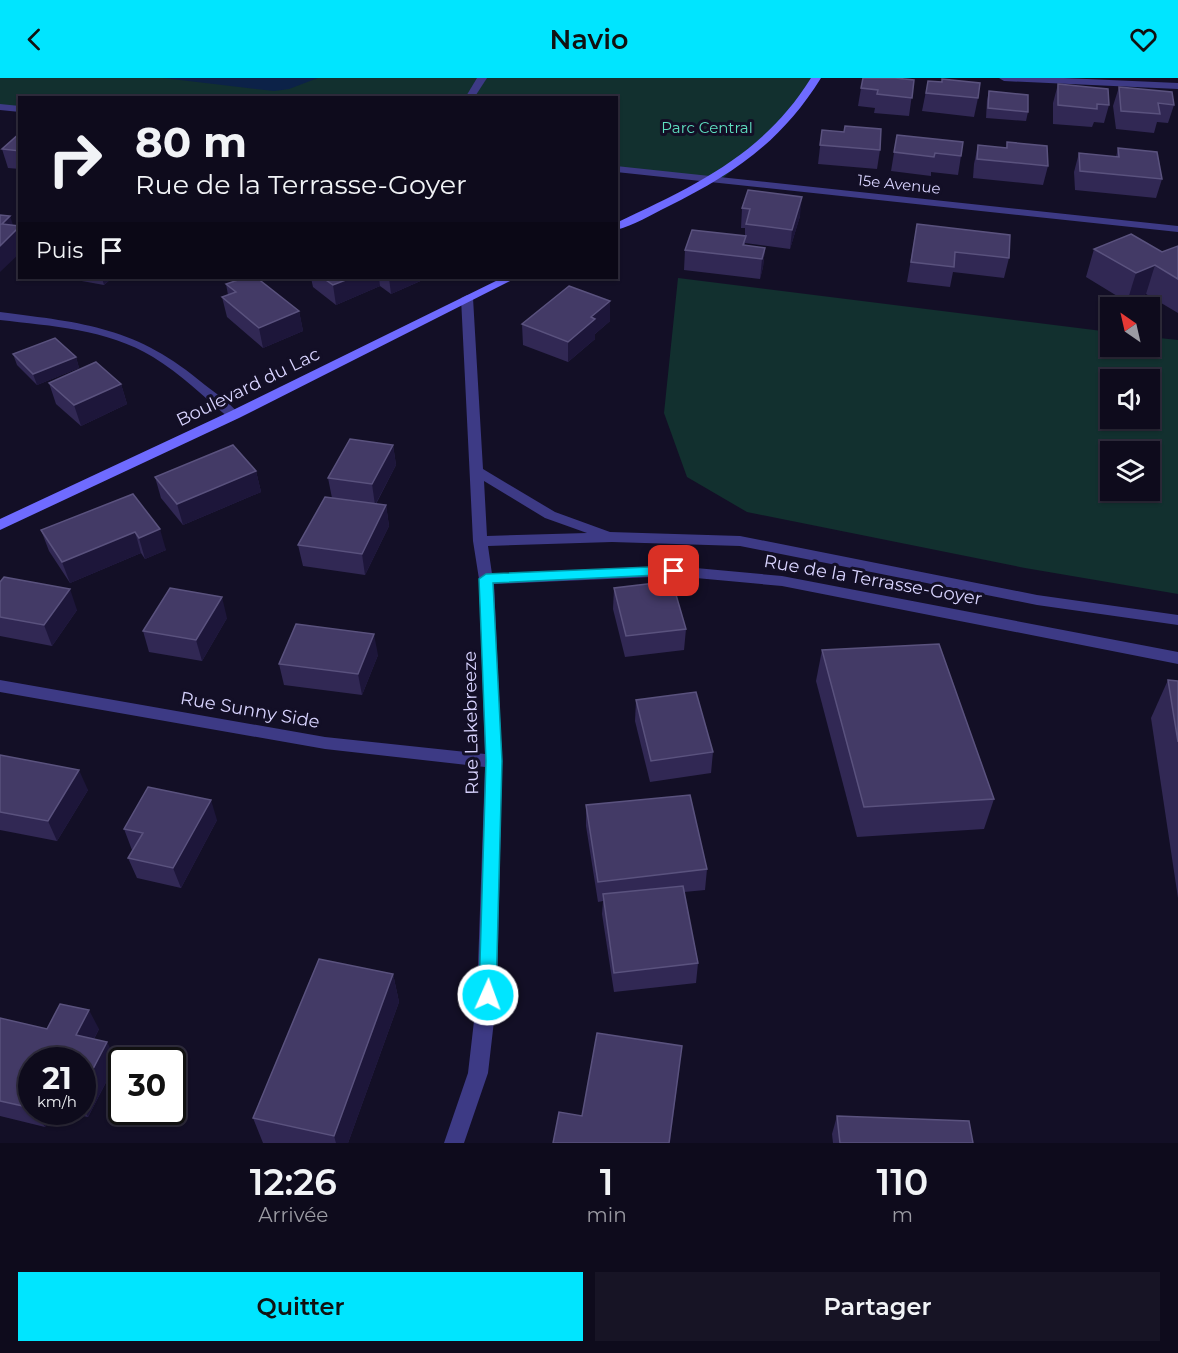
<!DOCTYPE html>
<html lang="fr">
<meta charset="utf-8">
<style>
body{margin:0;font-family:Montserrat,sans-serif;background:#171425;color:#f1f3f6;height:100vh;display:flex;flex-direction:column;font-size:22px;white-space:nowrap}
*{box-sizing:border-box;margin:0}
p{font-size:20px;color:#9b9ba3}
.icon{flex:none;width:33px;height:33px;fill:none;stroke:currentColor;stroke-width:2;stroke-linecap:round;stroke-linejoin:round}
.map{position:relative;height:1065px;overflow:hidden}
.sheet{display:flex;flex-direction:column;background:#0e0b1c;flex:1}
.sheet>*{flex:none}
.top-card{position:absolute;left:18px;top:18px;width:600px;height:183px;border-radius:0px;box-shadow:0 2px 4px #0004,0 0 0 2px #2e2b3b;background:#0e0b1c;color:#f1f3f6;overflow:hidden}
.needle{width:39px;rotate:326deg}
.buttons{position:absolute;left:1100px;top:219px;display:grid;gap:12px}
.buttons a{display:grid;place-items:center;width:60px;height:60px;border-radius:0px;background:#0e0b1c;box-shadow:0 2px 4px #0004,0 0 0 2px #2e2b3b;font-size:30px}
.speed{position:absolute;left:18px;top:969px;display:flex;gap:12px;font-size:30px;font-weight:700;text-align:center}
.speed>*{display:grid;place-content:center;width:78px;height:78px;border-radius:50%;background:#0e0b1c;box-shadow:0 2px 4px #0004,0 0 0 2px #2e2b3b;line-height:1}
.speed small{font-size:15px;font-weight:400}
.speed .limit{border:3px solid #111;border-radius:9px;background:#fff;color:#111}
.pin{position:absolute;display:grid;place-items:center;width:51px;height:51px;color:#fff;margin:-26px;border-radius:12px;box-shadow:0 3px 9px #0006}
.me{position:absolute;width:66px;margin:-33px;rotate:2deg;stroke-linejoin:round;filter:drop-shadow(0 0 4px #0008)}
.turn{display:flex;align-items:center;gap:21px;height:126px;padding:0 18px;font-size:27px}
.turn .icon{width:78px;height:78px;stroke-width:2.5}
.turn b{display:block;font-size:42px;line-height:51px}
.then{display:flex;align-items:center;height:57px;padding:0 18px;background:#0003;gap:12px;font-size:22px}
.eta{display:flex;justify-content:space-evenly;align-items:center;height:102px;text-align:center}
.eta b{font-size:36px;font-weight:600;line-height:42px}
.primary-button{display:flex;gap:12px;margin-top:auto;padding:12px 18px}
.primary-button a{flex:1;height:69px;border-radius:0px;background:#00e5ff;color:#111;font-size:24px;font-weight:600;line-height:69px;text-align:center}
.primary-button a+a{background:#171425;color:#f1f3f6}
header{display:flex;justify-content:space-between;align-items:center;height:78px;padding:0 18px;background:#00e5ff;color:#111;font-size:27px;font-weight:600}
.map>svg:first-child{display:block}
.green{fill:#12302f;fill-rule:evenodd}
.water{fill:#0c2248}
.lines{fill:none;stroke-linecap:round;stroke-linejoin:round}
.lane{fill:#3d3a85;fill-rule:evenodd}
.street{fill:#3d3a85;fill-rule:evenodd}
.secondary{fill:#6f6bff;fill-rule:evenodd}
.wall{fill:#312854}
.shaded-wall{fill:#1d163a}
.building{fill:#433a66;stroke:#5a527e;stroke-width:1.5}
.route{fill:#00e5ff;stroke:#0095a6;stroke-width:1.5}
.labels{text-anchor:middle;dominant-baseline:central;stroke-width:6;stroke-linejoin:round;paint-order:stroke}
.far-park-label{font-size:15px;fill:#5fe0c0;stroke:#130f26}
.far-street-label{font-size:15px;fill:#d9d4ff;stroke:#130f26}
.street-label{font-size:18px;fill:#d9d4ff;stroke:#130f26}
</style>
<header><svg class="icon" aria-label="back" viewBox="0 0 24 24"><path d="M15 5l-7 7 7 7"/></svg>Navio<svg class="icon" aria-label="heart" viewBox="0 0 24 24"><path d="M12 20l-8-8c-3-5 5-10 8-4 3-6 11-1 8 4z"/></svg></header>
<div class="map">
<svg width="1178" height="1065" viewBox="0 0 1178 1065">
<rect width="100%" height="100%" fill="#130f26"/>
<g class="green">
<path d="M 0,0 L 814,0 L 771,59 L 723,100 L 617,90 L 616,20 L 20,20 L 19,31 L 0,29 Z"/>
<path d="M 678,200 L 1110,254 L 1110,268 L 1149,268 L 1149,259 L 1178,262 L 1178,516 L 1025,490 L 747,434 L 687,399 L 664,335 ZM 1110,302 L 1149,302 L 1149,340 L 1110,340 ZM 1110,374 L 1149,374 L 1149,412 L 1110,412 Z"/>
</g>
<path class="water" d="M 163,0 L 318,0 L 289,11 L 274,13 Z"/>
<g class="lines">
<path class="lane" d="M 477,0 L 487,0 L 474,20 L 465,20 Z"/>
<g class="street">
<path d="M 999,0 L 1064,0 L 1178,5 L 1178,11 L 1004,3 Z"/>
<path d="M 0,26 L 20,28 L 20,34 L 0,32 Z"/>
<path d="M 616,88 L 1178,148 L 1178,154 L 616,94 Z"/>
<path d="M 467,217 L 473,220 L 483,391 L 555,434 L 610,454 L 740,458 L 1037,517 L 1178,537 L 1178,547 L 1037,527 L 740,468 L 612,464 L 488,468 L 492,496 L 674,488 L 782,498 L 1178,574 L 1178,586 L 782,508 L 674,498 L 494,506 L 502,683 L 497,917 L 488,995 L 464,1065 L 444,1065 L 468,995 L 477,917 L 485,689 L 325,671 L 0,614 L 0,602 L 325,659 L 485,676 L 479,501 L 473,463 L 461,220 ZM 484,403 L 545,440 L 587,455 L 487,458 Z"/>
<path d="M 0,234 C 85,245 137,249 205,307 C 217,316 231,326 240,337 L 234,341 L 229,340 C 204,319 181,296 153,279 C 107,251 51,248 0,242 Z"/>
</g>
<g class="secondary">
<path d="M 811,0 L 821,0 C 781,64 734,96 667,129 C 651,137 634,147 616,152 L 616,145 C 696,107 763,77 811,0 Z"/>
<path d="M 502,200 L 516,200 L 239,340 L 0,452 L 0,441 L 229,334 Z"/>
</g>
</g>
<g class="wall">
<path d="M 914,2 L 909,38 L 874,35 L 875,30 L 858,28 L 861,10 Z"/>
<path d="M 928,3 L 942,4 L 978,20 L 974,39 L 922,33 Z"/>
<path d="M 1058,6 L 1109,27 L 1104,45 L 1094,44 L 1092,49 L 1053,46 L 1053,25 Z"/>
<path d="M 1119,9 L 1174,27 L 1168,45 L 1157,44 L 1154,55 L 1116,51 L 1113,28 Z"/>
<path d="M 989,13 L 1028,34 L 1026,43 L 986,40 L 987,22 Z"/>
<path d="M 822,52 L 844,54 L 880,72 L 877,91 L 818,86 Z"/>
<path d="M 20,55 L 20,91 L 8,90 L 2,71 Z"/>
<path d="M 897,57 L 961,78 L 958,97 L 931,94 L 931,98 L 891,93 Z"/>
<path d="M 1007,64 L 1048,88 L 1043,107 L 973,100 L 974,86 L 978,67 L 1006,70 Z"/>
<path d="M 1118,70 L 1162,101 L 1156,120 L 1075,112 L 1074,94 L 1079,75 L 1116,79 Z"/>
<path d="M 742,130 L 800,138 L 790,171 L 745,165 L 745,167 L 765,170 L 763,189 L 760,201 L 684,192 L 685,172 L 745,158 L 745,150 L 741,150 Z"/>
<path d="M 917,146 L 1009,180 L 1004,200 L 953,194 L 950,209 L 907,204 Z"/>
<path d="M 1178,168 L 1178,235 L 1146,216 L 1127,224 L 1086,199 L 1094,171 L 1162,174 Z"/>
<path d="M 65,200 L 112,200 L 104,207 Z"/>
<path d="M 311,200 L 425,200 L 425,201 L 391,216 L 380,208 L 336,227 L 313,209 Z"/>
<path d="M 226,206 L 299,233 L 303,253 L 263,270 L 227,239 L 222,219 L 228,217 Z"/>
<path d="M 610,243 L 595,256 L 595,261 L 568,284 L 523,267 L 522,246 Z"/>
<path d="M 13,276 L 76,279 L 79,290 L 37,307 L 17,287 Z"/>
<path d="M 49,305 L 121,306 L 127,326 L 81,348 L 56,326 Z"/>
<path d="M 393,367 L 396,387 L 376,426 L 386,427 L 389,448 L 365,497 L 303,488 L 298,467 L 332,420 L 328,400 Z"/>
<path d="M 256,393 L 261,414 L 183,447 L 161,420 L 155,399 Z"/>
<path d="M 133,416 L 166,472 L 145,481 L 141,475 L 70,505 L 49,473 L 41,452 Z"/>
<path d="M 0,504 L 77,532 L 52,568 L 0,558 Z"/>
<path d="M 614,510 L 686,551 L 684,572 L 625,579 L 613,531 Z"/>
<path d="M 227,540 L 202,583 L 149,574 L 143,553 Z"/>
<path d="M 822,572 L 994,721 L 984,751 L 857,759 L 816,603 Z"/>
<path d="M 378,577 L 362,617 L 284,607 L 279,586 Z"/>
<path d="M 1168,602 L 1178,603 L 1178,820 L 1151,640 Z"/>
<path d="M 636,622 L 713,674 L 711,695 L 650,704 L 635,643 Z"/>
<path d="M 0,677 L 88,712 L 57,763 L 0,752 Z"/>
<path d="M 586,727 L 707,791 L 705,812 L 684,814 L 698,885 L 696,905 L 614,914 L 602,836 L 603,823 L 598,824 L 586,748 Z"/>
<path d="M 217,742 L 181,810 L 137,800 L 128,780 L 133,772 L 132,772 L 124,751 Z"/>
<path d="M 393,896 L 399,924 L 348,1065 L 263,1065 L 253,1040 Z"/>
<path d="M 0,940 L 47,951 L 99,951 L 94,961 L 117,983 L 88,1039 L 63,1034 L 82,1034 L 82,982 L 32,982 L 32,1034 L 54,1034 L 45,1049 L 0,1038 Z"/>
<path d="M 837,1038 L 973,1065 L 833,1065 L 832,1056 Z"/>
</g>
<g class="shaded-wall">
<path d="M 802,119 L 800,138 L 790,171 L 792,152 Z"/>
<path d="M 10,138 L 15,153 L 20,149 L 20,175 L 0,194 L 0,168 L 2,146 Z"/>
<path d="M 765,170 L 763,189 L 760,201 L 762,181 Z"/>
<path d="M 1155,187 L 1146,216 L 1127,224 L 1136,195 Z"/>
<path d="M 102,200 L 112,200 L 104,207 Z"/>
<path d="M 351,200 L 379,200 L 380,208 L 336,227 L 333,207 Z"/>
<path d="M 389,200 L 425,200 L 425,201 L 391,216 Z"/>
<path d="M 610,223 L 610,243 L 595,256 L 595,261 L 568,284 L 568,264 L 591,239 Z"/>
<path d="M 299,233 L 303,253 L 263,270 L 259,250 Z"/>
<path d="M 76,279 L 79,290 L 37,307 L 33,296 Z"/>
<path d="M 121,306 L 127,326 L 81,348 L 74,327 Z"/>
<path d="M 393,367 L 396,387 L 375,427 L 372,406 Z"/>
<path d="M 256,393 L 261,414 L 183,447 L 177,426 Z"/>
<path d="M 386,427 L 389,448 L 365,497 L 362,476 Z"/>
<path d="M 160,451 L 166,472 L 145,481 L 139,460 Z"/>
<path d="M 135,454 L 141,475 L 70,505 L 62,484 Z"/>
<path d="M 70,511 L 77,532 L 52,568 L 44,547 Z"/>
<path d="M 222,519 L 227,540 L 202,583 L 196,562 Z"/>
<path d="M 374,556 L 378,577 L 362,617 L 358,596 Z"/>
<path d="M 79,692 L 88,712 L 57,763 L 48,743 Z"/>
<path d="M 211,722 L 217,742 L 181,810 L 173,790 Z"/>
<path d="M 393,896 L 399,924 L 348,1065 L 336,1065 L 334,1058 Z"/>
<path d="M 89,932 L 99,951 L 86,976 L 76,957 Z"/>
<path d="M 107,964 L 117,983 L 88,1039 L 82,1029 L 82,1012 Z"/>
<path d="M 682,968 L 670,1065 L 669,1065 Z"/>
<path d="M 35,1034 L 54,1034 L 45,1049 Z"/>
</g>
<g class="building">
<path d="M 863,0 L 895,0 L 914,2 L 912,20 L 877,16 L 878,12 L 861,10 Z"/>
<path d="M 942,1 L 980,5 L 978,20 L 926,15 L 928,3 L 942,4 Z"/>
<path d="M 1058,6 L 1108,11 L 1109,27 L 1097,26 L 1097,31 L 1058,27 Z"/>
<path d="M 1119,9 L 1172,14 L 1174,27 L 1158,25 L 1160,36 L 1121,33 Z"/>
<path d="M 989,13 L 1028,17 L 1028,34 L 988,30 Z"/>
<path d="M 845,48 L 881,51 L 880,72 L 820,67 L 822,52 L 844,54 Z"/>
<path d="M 20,55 L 20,73 L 2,71 Z"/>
<path d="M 897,57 L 963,64 L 961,78 L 935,75 L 934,79 L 894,74 Z"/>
<path d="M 1007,64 L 1047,68 L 1048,88 L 977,81 L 978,67 L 1007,70 Z"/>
<path d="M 1118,70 L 1157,74 L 1162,101 L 1080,93 L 1079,75 L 1119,79 Z"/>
<path d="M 748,112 L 802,119 L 792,152 L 746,146 L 750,131 L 742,130 Z"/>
<path d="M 0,137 L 10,138 L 2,146 L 20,148 L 0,168 Z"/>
<path d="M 917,146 L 1010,157 L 1009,180 L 955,174 L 954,189 L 911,184 Z"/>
<path d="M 692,152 L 746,158 L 743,167 L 765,170 L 762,181 L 685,172 Z"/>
<path d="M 1131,156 L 1162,174 L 1178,168 L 1178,201 L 1155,187 L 1136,195 L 1094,171 Z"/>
<path d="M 244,200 L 257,200 L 299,233 L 259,250 L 222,219 L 236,214 L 226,206 Z"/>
<path d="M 323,200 L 351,200 L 333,207 Z"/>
<path d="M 569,208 L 610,223 L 591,239 L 595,241 L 568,264 L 522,246 Z"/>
<path d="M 55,260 L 76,279 L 33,296 L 13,276 Z"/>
<path d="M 96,284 L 121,306 L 74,327 L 49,305 Z"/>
<path d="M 350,361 L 393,367 L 372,406 L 328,400 Z"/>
<path d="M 233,367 L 256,393 L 177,426 L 155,399 Z"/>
<path d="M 133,416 L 160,451 L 139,460 L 135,454 L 62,484 L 41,452 Z"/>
<path d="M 325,419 L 386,427 L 362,476 L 298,467 Z"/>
<path d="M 4,499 L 70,511 L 44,547 L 0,539 L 0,504 Z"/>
<path d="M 672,503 L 686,551 L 626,558 L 614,510 Z"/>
<path d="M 170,510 L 222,519 L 196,562 L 143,553 Z"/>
<path d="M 296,546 L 374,556 L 358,596 L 279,586 Z"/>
<path d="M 939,566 L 994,721 L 864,729 L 822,572 Z"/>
<path d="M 1168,602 L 1178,603 L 1178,664 Z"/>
<path d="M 696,614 L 713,674 L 651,683 L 636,622 Z"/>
<path d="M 0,677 L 79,692 L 48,743 L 0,734 Z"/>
<path d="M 148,709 L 211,722 L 173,790 L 128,780 L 143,755 L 124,751 Z"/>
<path d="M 690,717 L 707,791 L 598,804 L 586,727 Z"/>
<path d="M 683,808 L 698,885 L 614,895 L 603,816 Z"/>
<path d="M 319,881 L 393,896 L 334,1058 L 253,1040 Z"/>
<path d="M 60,926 L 89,932 L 76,957 L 107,964 L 82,1012 L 82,982 L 32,982 L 32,1030 L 0,1023 L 0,940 L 47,951 Z"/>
<path d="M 597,955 L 682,968 L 669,1065 L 553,1065 L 559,1034 L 582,1038 Z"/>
<path d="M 837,1038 L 969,1043 L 973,1065 L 840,1065 Z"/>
</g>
<path class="route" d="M 674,488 L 681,493 L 679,496 L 493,505 L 502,683 L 496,917 L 494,923 L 488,925 L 481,923 L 479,917 L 486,683 L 479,501 L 486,496 Z"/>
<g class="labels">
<g class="far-park-label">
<text x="707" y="49">Parc Central</text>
</g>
<g class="far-street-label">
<text transform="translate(899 106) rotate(6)">15e Avenue</text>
</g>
<g class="street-label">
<text transform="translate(248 309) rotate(-26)">Boulevard du Lac</text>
<text transform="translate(873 502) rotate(10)">Rue de la Terrasse-Goyer</text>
<text transform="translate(250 632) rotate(10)">Rue Sunny Side</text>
<text transform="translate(471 645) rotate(-91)">Rue Lakebreeze</text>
</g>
</g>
</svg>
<div class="buttons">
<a><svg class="needle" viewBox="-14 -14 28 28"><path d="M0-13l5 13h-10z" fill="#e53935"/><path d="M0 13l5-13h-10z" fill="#9b9ba3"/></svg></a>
<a><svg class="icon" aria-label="sound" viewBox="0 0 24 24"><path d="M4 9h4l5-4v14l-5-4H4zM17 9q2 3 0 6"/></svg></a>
<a><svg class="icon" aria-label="layers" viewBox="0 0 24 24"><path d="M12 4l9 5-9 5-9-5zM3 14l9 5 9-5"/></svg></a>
</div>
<div class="speed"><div>21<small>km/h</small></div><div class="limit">30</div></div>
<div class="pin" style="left:674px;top:493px;background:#d93025"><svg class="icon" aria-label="arrive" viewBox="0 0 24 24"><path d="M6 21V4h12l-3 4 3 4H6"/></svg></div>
<svg class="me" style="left:488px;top:917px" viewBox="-20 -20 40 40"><circle r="17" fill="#00e5ff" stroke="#fff" stroke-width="3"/><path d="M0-11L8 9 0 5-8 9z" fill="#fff"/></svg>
<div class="top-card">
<div class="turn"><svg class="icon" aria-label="right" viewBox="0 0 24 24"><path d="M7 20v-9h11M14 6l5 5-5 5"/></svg><div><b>80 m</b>Rue de la Terrasse-Goyer</div></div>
<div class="then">Puis<svg class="icon" aria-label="arrive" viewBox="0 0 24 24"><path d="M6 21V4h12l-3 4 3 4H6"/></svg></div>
</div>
</div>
<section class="sheet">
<div class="eta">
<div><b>12:26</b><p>Arrivée</p></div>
<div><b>1</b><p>min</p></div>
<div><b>110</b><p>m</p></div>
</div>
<div class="primary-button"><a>Quitter</a><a>Partager</a></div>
</section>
